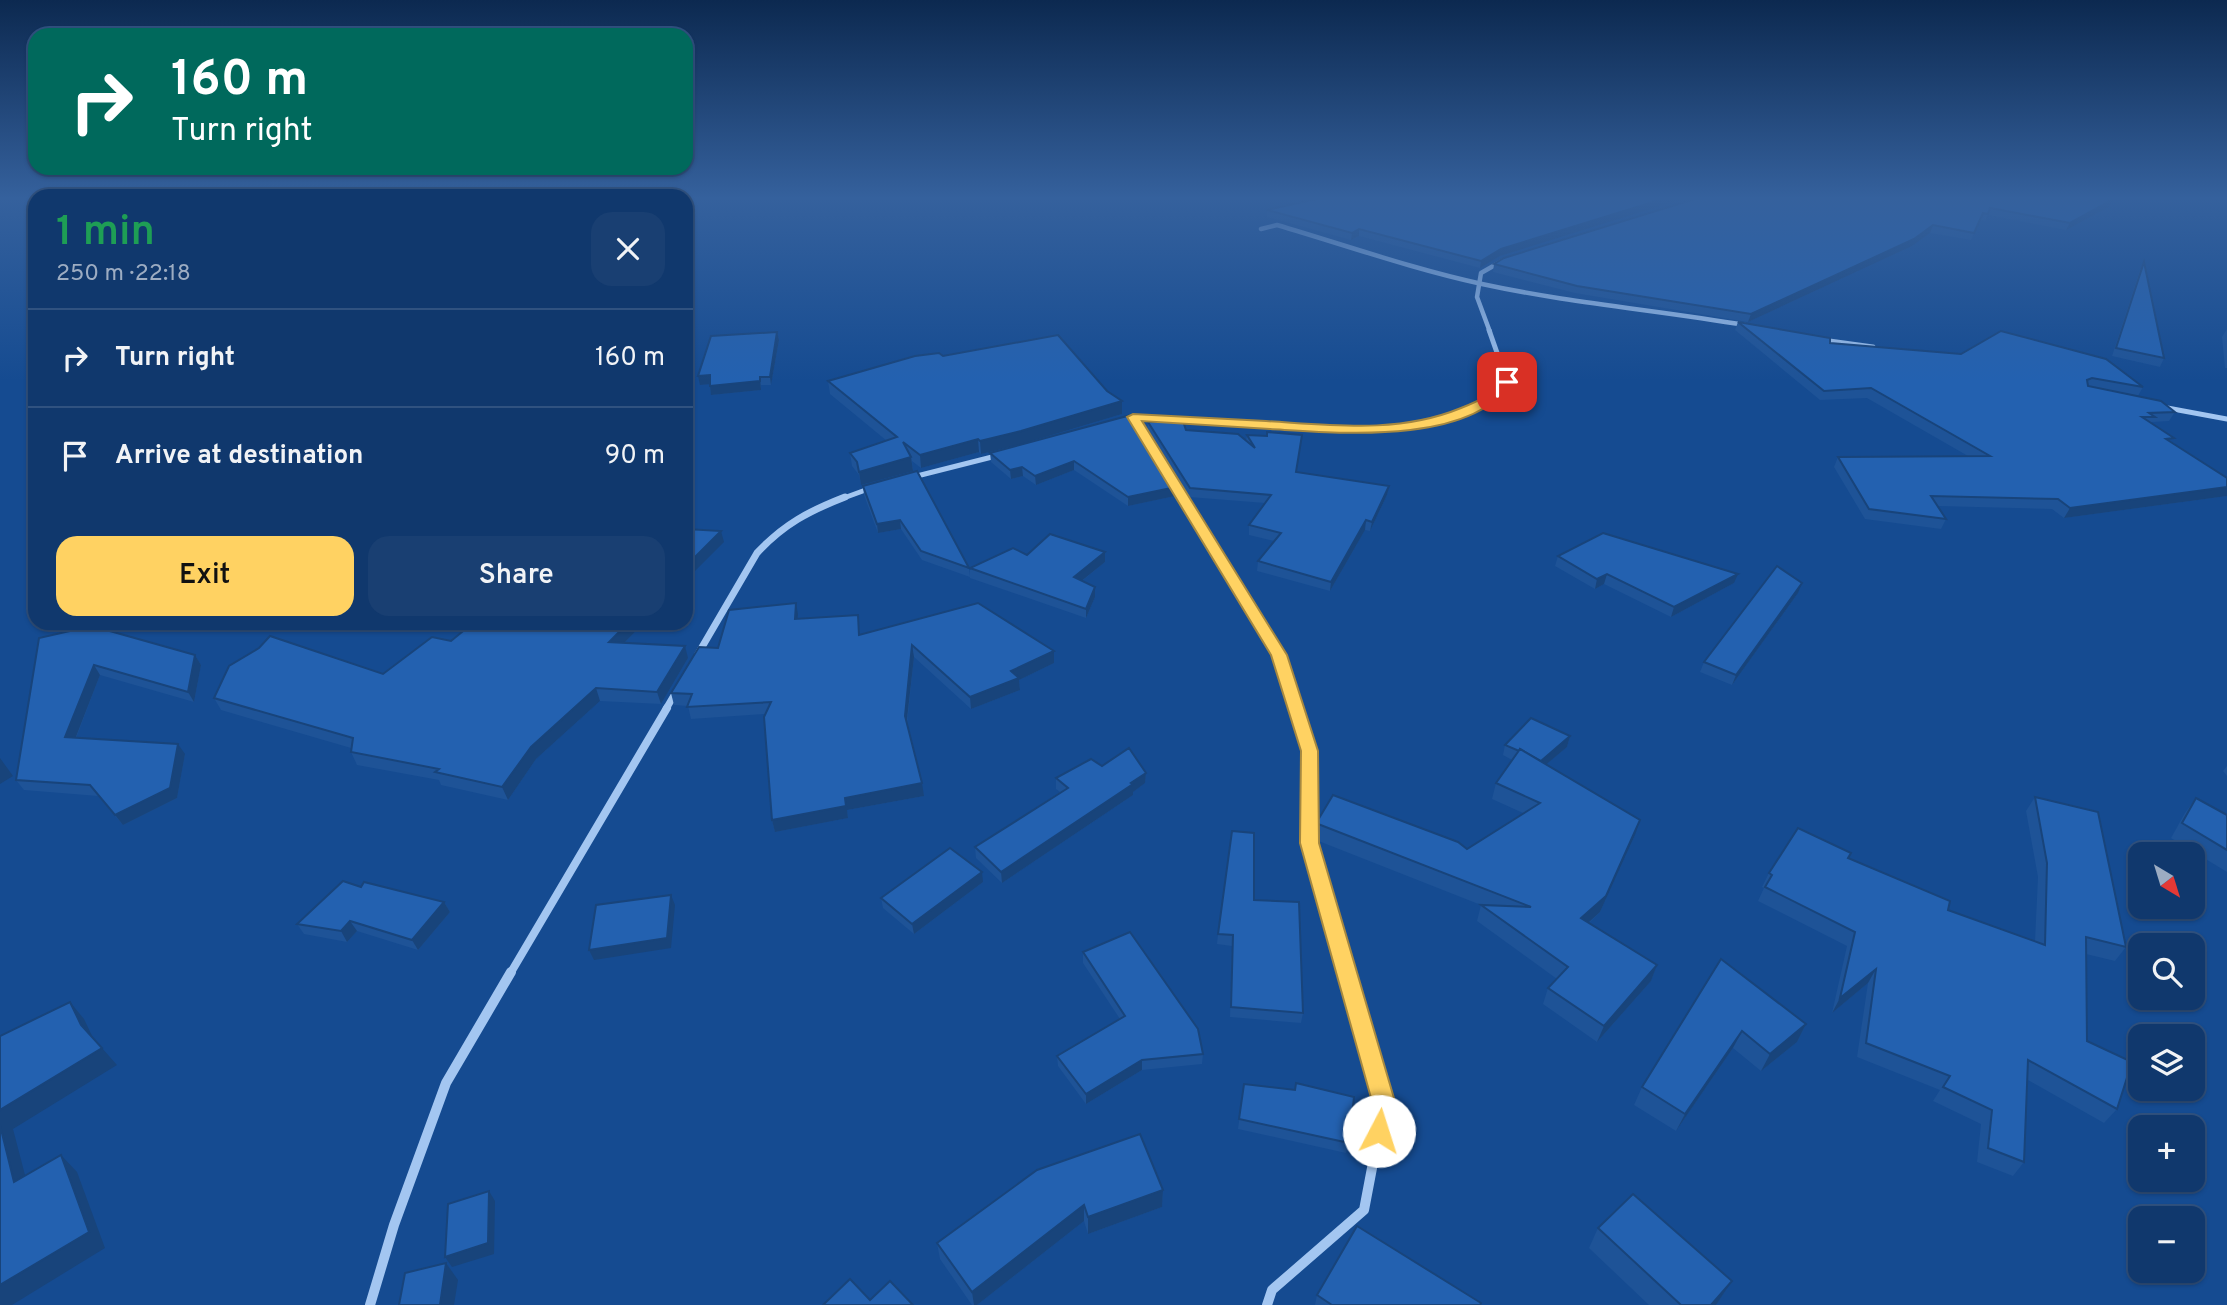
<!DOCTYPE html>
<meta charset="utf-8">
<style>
body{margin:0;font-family:Overpass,sans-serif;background:#193f72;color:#f1f3f6;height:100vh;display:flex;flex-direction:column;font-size:26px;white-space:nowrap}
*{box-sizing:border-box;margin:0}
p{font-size:23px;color:#9cacc2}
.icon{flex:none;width:38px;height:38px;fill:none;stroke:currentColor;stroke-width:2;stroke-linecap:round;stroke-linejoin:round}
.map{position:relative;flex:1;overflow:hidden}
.side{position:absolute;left:28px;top:189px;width:665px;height:441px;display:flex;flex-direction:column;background:#10386d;border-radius:21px;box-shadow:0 2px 5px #0004,0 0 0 2px #305280}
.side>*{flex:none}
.guide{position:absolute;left:28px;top:28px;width:665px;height:147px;border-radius:21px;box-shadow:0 2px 5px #0004,0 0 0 2px #305280;background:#00695c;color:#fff;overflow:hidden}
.needle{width:46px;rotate:142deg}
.controls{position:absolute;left:2128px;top:842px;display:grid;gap:14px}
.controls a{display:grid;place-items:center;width:77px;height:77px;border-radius:14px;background:#10386d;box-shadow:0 2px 5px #0004,0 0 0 2px #305280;font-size:35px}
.pin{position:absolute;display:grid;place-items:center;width:60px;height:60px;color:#fff;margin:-30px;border-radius:14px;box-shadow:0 4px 10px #0006}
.me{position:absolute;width:77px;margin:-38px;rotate:5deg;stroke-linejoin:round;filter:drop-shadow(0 0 5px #0008)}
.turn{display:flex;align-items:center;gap:24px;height:147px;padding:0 28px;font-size:32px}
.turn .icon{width:91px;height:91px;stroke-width:2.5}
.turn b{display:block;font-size:49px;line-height:60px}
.round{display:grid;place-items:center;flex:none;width:74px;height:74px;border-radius:21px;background:#193f72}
.overview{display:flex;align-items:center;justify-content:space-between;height:119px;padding:0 28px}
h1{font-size:42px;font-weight:600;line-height:52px;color:#1e9e55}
.button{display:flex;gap:14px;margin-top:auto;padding:14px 28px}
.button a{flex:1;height:80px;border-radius:21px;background:#ffd262;color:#111;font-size:28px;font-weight:600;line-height:80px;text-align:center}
.button a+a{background:#193f72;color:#f1f3f6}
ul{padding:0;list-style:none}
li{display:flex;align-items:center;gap:21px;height:98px;padding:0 28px;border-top:2px solid #305280}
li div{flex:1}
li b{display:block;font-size:26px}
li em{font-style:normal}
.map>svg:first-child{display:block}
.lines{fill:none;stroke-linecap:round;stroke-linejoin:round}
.minor-far4{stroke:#a3c6f1;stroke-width:4.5}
.minor-far3{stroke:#a3c6f1;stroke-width:5}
.minor-far2{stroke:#a3c6f1;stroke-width:7}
.minor-far1{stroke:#a3c6f1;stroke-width:8}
.minor{stroke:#a3c6f1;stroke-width:10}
.wall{fill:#1e5397}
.shaded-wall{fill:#18447b}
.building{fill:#2361b0;stroke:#18447b;stroke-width:2}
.route{fill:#ffd262;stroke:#a68840;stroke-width:2}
</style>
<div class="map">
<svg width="2227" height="1305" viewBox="0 0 2227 1305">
<rect width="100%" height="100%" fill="#154b91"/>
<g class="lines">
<g class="minor-far4">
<path d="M 1261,229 L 1277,225 C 1345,245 1413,269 1482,284 C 1569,303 1657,310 1745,325"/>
<path d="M 1490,332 L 1477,297 L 1481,273 L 1502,261"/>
</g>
<g class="minor-far3">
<path d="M 1822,340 L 1873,347"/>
<path d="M 2162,407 L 2227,419"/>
<path d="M 1133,417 L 1183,499"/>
<path d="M 1126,419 L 1133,417 C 1171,420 1208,421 1246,424 C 1315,428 1460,445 1507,381 L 1489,330"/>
<path d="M 913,477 L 1000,455"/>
<path d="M 841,499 L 871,488"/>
</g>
<g class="minor-far2">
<path d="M 1182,497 L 1279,655 L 1296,709"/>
<path d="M 698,654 L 757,553 C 784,524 809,511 845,497"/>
<path d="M 666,709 L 676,692"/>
</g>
<g class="minor-far1">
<path d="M 1295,708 L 1309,751 L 1309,843 L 1346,974"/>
<path d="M 510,974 L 667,708"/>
</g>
<g class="minor">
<path d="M 370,1305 L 394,1225 L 446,1083 L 511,972"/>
<path d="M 1267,1305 L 1272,1290 L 1364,1210 L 1384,1105 L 1346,972"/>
</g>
</g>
<g class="wall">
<path d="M 1321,198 L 1686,198 L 1500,256 L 1480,268 L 1359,236 L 1351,240 L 1267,217 L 1267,210 Z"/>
<path d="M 1698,198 L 2112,200 L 2109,207 L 2066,230 L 1988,215 L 1985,221 L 1980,220 L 1971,240 L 1930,233 L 1912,246 L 1748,322 L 1575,293 L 1493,272 L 1494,264 Z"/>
<path d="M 2144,262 L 2164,358 L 2160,367 L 2112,356 L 2140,270 Z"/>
<path d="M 1738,322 L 1830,343 L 1961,354 L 2143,387 L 2138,396 L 2175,412 L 2169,421 L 2152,422 L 2151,423 L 2171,443 L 2227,478 L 2227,496 L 2064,518 L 2052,509 L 1938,506 L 1946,519 L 1941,529 L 1865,519 L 1834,467 L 1838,457 L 1968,456 L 1867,398 L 1820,400 L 1735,330 Z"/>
<path d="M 2227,329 L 2227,368 L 2225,368 L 2222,337 Z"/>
<path d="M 777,332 L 779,340 L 771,385 L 761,385 L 761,390 L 711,395 L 710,384 L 700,385 Z"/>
<path d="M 943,356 L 1122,414 L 1022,444 L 981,454 L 979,452 L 921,468 L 912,461 L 913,471 L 861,485 L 859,475 L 852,466 L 850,453 L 887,441 L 830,394 L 828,381 Z"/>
<path d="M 1131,415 L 1176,487 L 1175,496 L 1128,506 L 1074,470 L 1036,485 L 1023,476 L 1011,479 L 991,462 L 990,453 Z"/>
<path d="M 1148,422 L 1246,441 L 1247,435 L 1297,472 L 1389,486 L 1387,495 L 1370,531 L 1365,530 L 1330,591 L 1257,571 L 1258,561 L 1274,541 L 1249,535 L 1249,525 L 1265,503 L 1189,497 L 1147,430 Z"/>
<path d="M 863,486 L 969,568 L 970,577 L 922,560 L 901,529 L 878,533 L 864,495 Z"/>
<path d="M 1105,552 L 1105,562 L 1082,581 L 1095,587 L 1095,597 L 1086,618 L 970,578 L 970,568 L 1027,555 Z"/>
<path d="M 1558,556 L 1734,583 L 1671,617 L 1604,584 L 1595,589 L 1555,566 Z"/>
<path d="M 1798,593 L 1732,685 L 1700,672 L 1704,662 Z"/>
<path d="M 796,603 L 798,619 L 858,615 L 860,635 L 1054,663 L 1019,680 L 1020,690 L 971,709 L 914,657 L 907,724 L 924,796 L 847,810 L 848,818 L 775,832 L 772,820 L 765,714 L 691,719 L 688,706 L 674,705 L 671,693 L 718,648 Z"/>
<path d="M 644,623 L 624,643 L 688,658 L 661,704 L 600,701 L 536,759 L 508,800 L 441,785 L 439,780 L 357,765 L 351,752 L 351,748 L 221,710 L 214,698 L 383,674 Z"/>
<path d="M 39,638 L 195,655 L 201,665 L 194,702 L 100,675 L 76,738 L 185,754 L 177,798 L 123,825 L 98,796 L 24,790 L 16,780 Z"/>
<path d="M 1570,736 L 1567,747 L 1546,764 L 1635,835 L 1600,912 L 1589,923 L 1657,965 L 1651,981 L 1597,1042 L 1543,1004 L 1548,988 L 1557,979 L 1477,921 L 1481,905 L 1316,840 L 1318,820 L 1467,849 L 1523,813 L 1492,799 L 1496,783 L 1512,760 L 1503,755 L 1505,745 Z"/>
<path d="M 1102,766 L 1146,773 L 1145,783 L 1133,792 L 1133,795 L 1002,883 L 976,858 L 975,847 L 1060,792 L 1056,789 L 1056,778 Z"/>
<path d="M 2227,766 L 2227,776 L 2223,771 Z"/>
<path d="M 2035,797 L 2126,947 L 2115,961 L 2086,954 L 2087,1041 L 2117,1109 L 2104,1123 L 2028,1080 L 2024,1162 L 2013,1176 L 1977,1162 L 1981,1124 L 1933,1101 L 1940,1090 L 1857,1057 L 1868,983 L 1832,1013 L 1847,946 L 1758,901 L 1764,888 L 1762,887 L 1769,873 L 1849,858 L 1948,910 L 2035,941 L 2038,877 L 2026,811 Z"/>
<path d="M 2196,798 L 2227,815 L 2227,872 L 2171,838 L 2185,813 Z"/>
<path d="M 983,882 L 914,934 L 883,908 L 881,898 Z"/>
<path d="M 361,887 L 444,902 L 450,912 L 418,950 L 357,931 L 347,942 L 304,934 L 297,924 Z"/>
<path d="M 1254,900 L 1303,1013 L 1301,1023 L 1230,1017 L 1232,946 L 1217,944 L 1218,934 Z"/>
<path d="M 1083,952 L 1203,1054 L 1202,1064 L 1142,1070 L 1086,1104 L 1058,1066 L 1057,1056 L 1120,1019 L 1083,963 Z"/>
<path d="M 1721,959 L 1806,1024 L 1797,1042 L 1761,1071 L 1733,1048 L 1676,1131 L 1634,1105 L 1642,1087 Z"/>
<path d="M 1244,1084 L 1349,1143 L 1346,1153 L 1238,1129 Z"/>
<path d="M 1037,1170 L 1163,1190 L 1162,1207 L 1088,1234 L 1084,1221 L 977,1305 L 972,1305 L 940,1259 L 937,1243 Z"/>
<path d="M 1598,1228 L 1732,1281 L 1716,1305 L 1649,1305 L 1589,1248 Z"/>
<path d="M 1317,1295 L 1481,1305 L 1315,1305 Z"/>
</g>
<g class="shaded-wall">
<path d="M 1666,198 L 1686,198 L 1500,256 L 1480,268 L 1481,261 L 1501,249 Z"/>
<path d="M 2112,200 L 2109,207 L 2066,230 L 2070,223 Z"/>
<path d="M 1933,225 L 1930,233 L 1912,246 L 1748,322 L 1751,314 Z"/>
<path d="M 1359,229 L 1359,236 L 1351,240 L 1352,233 Z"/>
<path d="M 777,332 L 779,340 L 771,385 L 770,377 Z"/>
<path d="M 710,375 L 712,384 L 700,385 L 698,376 Z"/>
<path d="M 760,377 L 761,390 L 711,395 L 710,386 Z"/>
<path d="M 1122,401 L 1122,414 L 1022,444 L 981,454 L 980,441 Z"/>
<path d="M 978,439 L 979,452 L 921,468 L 920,455 Z"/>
<path d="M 911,457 L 913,471 L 861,485 L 859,472 Z"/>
<path d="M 1074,461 L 1074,470 L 1036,485 L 1035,476 Z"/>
<path d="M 1022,467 L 1023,476 L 1011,479 L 1010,470 Z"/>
<path d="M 1389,486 L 1387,495 L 1370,531 L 1372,522 Z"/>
<path d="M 1176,487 L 1175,496 L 1128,506 L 1128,497 Z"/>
<path d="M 2227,487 L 2227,496 L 2064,518 L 2070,508 Z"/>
<path d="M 900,520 L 901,529 L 878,533 L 877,524 Z"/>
<path d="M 1366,520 L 1365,530 L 1330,591 L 1331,582 Z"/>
<path d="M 721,531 L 724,542 L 686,580 L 686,566 Z"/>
<path d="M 1105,552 L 1105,562 L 1074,587 L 1074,577 Z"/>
<path d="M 1607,574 L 1604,584 L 1595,589 L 1597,579 Z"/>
<path d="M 1738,574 L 1734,583 L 1671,617 L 1674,607 Z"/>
<path d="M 1802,583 L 1798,593 L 1732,685 L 1736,675 Z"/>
<path d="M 1095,587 L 1095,597 L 1086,618 L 1086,609 Z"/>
<path d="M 796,603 L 798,614 L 797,631 L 795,619 Z"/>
<path d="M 628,623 L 644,623 L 613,654 L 609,642 Z"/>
<path d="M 912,645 L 914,657 L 906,728 L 905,716 Z"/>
<path d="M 685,646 L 688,658 L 661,704 L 657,692 Z"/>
<path d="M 1054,651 L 1054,663 L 1019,680 L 1020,690 L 971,709 L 970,697 L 1011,671 Z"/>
<path d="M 195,655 L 201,665 L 194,702 L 188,692 Z"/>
<path d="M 94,665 L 100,675 L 72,747 L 65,737 Z"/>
<path d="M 596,688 L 600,701 L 536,759 L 508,800 L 502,787 L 531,747 Z"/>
<path d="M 1570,736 L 1567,747 L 1537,772 L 1540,762 Z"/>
<path d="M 178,744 L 185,754 L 177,798 L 123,825 L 115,815 Z"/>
<path d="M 0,758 L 13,776 L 0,784 Z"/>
<path d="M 1146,773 L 1145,783 L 1133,792 L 1133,795 L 1002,883 L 1001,872 Z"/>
<path d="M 922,783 L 924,796 L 847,810 L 848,818 L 775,832 L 772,820 L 845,798 Z"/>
<path d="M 1640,820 L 1635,835 L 1600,912 L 1576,934 L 1581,918 Z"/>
<path d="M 982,872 L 983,882 L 914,934 L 912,924 Z"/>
<path d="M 671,895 L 675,905 L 671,948 L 594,960 L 589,950 Z"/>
<path d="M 444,902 L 450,912 L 418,950 L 412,940 Z"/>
<path d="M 350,921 L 357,931 L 347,942 L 341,931 Z"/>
<path d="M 1657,965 L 1651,981 L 1597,1042 L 1604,1026 Z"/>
<path d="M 1876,969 L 1868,983 L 1832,1013 L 1840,998 Z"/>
<path d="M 70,1002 L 84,1019 L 95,1042 L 81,1025 Z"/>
<path d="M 1806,1024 L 1797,1042 L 1761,1071 L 1770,1054 Z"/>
<path d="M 1742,1031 L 1733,1048 L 1676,1131 L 1685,1114 Z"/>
<path d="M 102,1048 L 117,1065 L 13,1129 L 31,1198 L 14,1182 L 0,1125 L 0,1110 Z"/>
<path d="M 1142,1060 L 1142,1070 L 1086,1104 L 1086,1094 Z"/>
<path d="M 61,1155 L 77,1172 L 105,1248 L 12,1305 L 0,1305 L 0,1285 Z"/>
<path d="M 1163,1190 L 1162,1207 L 1088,1234 L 1088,1217 Z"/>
<path d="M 489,1191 L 495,1201 L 494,1254 L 452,1267 L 445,1257 Z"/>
<path d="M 1084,1205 L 1084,1221 L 977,1305 L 974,1305 L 972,1292 Z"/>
<path d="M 446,1263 L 458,1280 L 454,1305 L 440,1305 Z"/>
<path d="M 1732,1281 L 1716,1305 L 1711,1305 Z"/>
</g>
<g class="building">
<path d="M 1321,198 L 1666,198 L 1501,249 L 1481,261 L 1359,229 L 1352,233 L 1267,210 Z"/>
<path d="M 1698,198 L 2104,198 L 2112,200 L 2070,223 L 1990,208 L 1988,214 L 1983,213 L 1974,233 L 1933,225 L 1914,239 L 1751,314 L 1577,286 L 1494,264 L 1504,258 Z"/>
<path d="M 2144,262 L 2164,358 L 2116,348 Z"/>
<path d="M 1738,322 L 1830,338 L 1830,343 L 1961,354 L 2001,331 L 2106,359 L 2143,387 L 2092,378 L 2087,380 L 2088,386 L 2161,401 L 2175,412 L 2149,413 L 2155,417 L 2142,417 L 2174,438 L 2166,439 L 2227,478 L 2227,487 L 2070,508 L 2058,499 L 1931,496 L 1946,519 L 1869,509 L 1838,457 L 1990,456 L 1871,388 L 1824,391 Z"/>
<path d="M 777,332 L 770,377 L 760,377 L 760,381 L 710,386 L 710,375 L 698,376 L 711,336 Z"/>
<path d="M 1058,335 L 1107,391 L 1122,401 L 1021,431 L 980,441 L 978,439 L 920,455 L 903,442 L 911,457 L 859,472 L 857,462 L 850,453 L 897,437 L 828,381 L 915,356 L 939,353 L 943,356 Z"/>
<path d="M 1131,415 L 1176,487 L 1128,497 L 1074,461 L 1035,476 L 1022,467 L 1010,470 L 990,453 Z"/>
<path d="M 1183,421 L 1186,430 L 1238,434 L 1255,448 L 1247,435 L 1267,436 L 1267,432 L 1302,435 L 1296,472 L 1389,486 L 1372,522 L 1366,520 L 1331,582 L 1258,561 L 1281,533 L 1249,525 L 1271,495 L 1190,488 L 1148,422 Z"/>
<path d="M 917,471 L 969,568 L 921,551 L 900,520 L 877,524 L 863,486 Z"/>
<path d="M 686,529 L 721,531 L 686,566 Z"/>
<path d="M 1603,533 L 1738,574 L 1674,607 L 1607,574 L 1597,579 L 1558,556 Z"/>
<path d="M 1050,534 L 1105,552 L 1074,577 L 1095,587 L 1086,609 L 970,568 L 1013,548 L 1027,555 Z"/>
<path d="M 1777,566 L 1802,583 L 1736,675 L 1704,662 Z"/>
<path d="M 796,603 L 795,619 L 858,615 L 859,635 L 978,603 L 1054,651 L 1011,671 L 1019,678 L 970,697 L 912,645 L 905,716 L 922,783 L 845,798 L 846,806 L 772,820 L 764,717 L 771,702 L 687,707 L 692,694 L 671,693 L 699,647 L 718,648 L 729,610 Z"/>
<path d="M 473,623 L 628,623 L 609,642 L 685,646 L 657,692 L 596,688 L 531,747 L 502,787 L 435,772 L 439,769 L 351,752 L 353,738 L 214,698 L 229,666 L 259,648 L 270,636 L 383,674 L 432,637 L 451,641 Z"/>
<path d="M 92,626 L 195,655 L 188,692 L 94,665 L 65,737 L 178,744 L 170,788 L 115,815 L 90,785 L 16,780 L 39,638 Z"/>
<path d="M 1531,718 L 1570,736 L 1541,761 L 1520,749 L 1519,751 L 1505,745 Z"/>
<path d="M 1129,748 L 1146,773 L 1131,783 L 1133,784 L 1001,872 L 975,847 L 1068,788 L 1056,778 L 1091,759 L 1102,766 Z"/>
<path d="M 1520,749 L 1640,820 L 1606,896 L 1581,918 L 1657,965 L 1604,1026 L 1548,988 L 1568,967 L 1481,905 L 1531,907 L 1318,824 L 1318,820 L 1333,795 L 1458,842 L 1467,849 L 1540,803 L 1496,783 Z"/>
<path d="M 2035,797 L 2098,812 L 2126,947 L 2086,937 L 2087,1041 L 2132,1062 L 2117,1109 L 2028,1060 L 2024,1162 L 1988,1148 L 1992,1110 L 1943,1087 L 1950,1076 L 1866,1043 L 1876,969 L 1840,998 L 1855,932 L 1765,887 L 1772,875 L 1769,873 L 1798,828 L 1851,853 L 1848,858 L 1950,901 L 1948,910 L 2045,945 L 2047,863 Z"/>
<path d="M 2196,798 L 2227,815 L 2227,850 L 2182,823 Z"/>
<path d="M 1232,831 L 1254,833 L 1254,900 L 1299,902 L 1303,1013 L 1231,1007 L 1233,935 L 1218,934 Z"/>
<path d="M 950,848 L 982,872 L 912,924 L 881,898 Z"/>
<path d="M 343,881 L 361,887 L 364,882 L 444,902 L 412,940 L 350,921 L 341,931 L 297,924 Z"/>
<path d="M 671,895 L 667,938 L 589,950 L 596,905 Z"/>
<path d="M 1130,932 L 1198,1029 L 1203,1054 L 1142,1060 L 1086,1094 L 1057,1056 L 1125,1016 L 1083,952 Z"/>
<path d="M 1721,959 L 1806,1024 L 1770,1054 L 1742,1031 L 1685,1114 L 1642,1087 Z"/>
<path d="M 70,1002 L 81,1025 L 102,1048 L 0,1110 L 0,1036 Z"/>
<path d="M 1296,1083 L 1354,1097 L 1349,1143 L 1239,1119 L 1244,1084 L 1295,1090 Z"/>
<path d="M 0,1125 L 14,1182 L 61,1155 L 89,1232 L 0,1285 Z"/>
<path d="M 1140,1134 L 1163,1190 L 1088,1217 L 1084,1205 L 972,1292 L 937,1243 L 1037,1170 Z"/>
<path d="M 489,1191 L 488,1243 L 445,1257 L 448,1204 Z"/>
<path d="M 1633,1194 L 1732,1281 L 1711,1305 L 1681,1305 L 1598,1228 Z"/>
<path d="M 1357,1226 L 1481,1303 L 1480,1305 L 1332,1305 L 1317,1295 Z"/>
<path d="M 446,1263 L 440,1305 L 399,1305 L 405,1273 Z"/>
<path d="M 850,1279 L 870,1300 L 890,1281 L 913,1305 L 823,1305 Z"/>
</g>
<linearGradient id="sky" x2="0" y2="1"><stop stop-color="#0c2950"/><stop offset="0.52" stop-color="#35619d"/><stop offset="1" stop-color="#35619d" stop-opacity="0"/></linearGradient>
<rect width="2227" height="381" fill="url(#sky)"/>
<path class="route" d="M 1503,379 L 1513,382 C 1469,446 1339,433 1270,429 C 1227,426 1184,424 1142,421 L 1287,655 L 1318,751 L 1319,843 L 1396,1105 L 1388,1139 L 1379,1142 L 1371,1139 L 1367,1131 L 1373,1105 L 1300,843 L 1301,751 L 1271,655 L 1127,417 L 1133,414 C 1177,416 1222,419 1266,421 C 1332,425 1398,434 1461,408 C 1479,401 1492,395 1503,379 Z"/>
</svg>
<div class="controls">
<a><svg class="needle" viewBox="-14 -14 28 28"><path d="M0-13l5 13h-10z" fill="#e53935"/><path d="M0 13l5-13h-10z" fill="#9cacc2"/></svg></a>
<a><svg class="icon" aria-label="search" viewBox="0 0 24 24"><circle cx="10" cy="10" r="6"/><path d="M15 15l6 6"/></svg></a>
<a><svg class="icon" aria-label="layers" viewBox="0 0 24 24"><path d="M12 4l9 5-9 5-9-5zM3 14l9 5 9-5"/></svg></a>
<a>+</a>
<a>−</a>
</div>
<div class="pin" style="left:1507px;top:382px;background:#d93025"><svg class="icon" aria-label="arrive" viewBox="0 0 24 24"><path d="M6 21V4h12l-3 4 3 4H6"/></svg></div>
<svg class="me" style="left:1379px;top:1131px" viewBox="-20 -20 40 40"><circle r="19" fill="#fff"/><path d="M0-13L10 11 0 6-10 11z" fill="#ffd262"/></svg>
<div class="guide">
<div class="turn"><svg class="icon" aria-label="right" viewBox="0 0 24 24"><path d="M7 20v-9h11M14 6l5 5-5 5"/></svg><div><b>160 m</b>Turn right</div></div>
</div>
<section class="side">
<div class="overview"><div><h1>1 min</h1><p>250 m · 22:18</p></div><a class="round"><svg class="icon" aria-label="close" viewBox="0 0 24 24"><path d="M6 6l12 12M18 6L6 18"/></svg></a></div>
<ul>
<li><svg class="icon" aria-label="right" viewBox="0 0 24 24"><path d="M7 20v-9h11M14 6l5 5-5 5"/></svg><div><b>Turn right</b></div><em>160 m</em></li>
<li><svg class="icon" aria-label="arrive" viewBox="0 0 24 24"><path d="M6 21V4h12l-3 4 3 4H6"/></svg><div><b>Arrive at destination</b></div><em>90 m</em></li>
</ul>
<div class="button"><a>Exit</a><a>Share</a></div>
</section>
</div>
